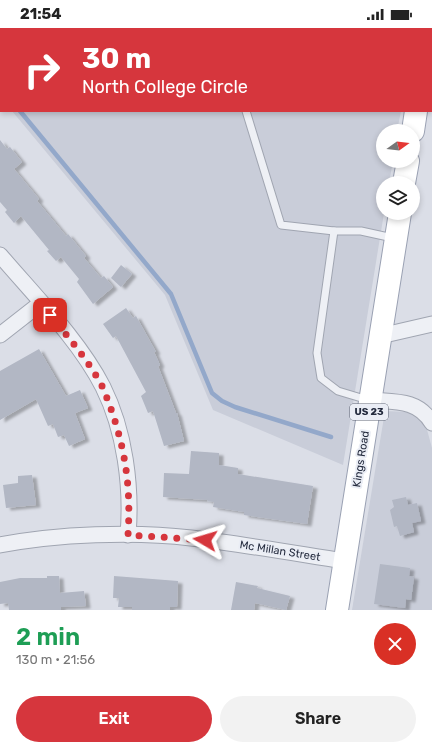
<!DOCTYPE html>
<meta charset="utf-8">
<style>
body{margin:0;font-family:Rubik,sans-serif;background:#f2f2f2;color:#222;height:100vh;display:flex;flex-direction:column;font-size:15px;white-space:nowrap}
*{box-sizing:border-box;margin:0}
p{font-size:13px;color:#767676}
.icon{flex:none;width:22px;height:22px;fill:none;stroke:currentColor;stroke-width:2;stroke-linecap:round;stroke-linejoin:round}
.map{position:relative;height:582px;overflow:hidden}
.sheet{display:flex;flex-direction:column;background:#fff;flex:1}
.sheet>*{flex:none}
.top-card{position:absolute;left:0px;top:0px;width:432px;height:84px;box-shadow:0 2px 6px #0003;background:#d6363d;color:#fff;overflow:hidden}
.needle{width:26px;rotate:75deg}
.buttons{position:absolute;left:376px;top:96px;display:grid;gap:8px}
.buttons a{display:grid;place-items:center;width:44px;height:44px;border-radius:50%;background:#fff;box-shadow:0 2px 6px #0003;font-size:20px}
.pin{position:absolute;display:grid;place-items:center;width:34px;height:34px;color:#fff;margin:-17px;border-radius:8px;box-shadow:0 2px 6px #0006}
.me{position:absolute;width:44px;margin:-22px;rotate:277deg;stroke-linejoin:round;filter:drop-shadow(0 0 3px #0008)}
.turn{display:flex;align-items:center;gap:14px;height:84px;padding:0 16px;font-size:18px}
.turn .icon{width:52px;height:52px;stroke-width:2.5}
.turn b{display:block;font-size:28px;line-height:34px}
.round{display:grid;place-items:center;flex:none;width:42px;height:42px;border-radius:21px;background:#f2f2f2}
.headline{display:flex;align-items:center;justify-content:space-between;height:68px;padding:0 16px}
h1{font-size:24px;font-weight:600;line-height:30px;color:#1e9e55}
.primary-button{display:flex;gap:8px;margin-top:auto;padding:8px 16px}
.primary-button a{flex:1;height:46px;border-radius:24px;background:#d6363d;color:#fff;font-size:16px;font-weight:600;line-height:46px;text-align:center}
.primary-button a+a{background:#f2f2f2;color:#222}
.status{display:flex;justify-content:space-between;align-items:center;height:28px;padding:0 20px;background:#fff;direction:ltr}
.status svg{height:11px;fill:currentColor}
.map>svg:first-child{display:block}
.built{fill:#c9cdd9}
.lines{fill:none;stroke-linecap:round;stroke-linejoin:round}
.stream{stroke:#93a8ca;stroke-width:4.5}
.building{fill:#b2b7c4;filter:url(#shadow)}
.lane-casing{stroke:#a0a5b1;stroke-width:9}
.street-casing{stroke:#a0a5b1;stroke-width:17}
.primary-casing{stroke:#9aa1b3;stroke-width:24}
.lane{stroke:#eef0f5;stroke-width:7}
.street{stroke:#eef0f5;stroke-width:15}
.primary{stroke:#fff;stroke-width:22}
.route{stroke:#d6363d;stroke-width:7;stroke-dasharray:0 12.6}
.labels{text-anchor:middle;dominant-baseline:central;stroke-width:4;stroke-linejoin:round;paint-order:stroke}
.shield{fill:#eaedf5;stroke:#5f6575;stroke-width:1}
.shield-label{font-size:10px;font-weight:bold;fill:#242b3e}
.street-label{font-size:11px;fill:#242b3e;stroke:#eaedf5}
</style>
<div class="status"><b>21:54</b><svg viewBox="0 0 49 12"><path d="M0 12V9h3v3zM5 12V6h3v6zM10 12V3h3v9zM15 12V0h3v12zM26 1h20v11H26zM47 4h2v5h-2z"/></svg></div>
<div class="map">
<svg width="432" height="582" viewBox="0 0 432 582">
<defs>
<filter id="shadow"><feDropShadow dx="4.5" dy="2.5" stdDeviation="1" flood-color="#0004"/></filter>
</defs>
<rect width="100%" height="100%" fill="#dbdee7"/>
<g class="built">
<path d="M 0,0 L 322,0 L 323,1 L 1,1 L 1,70 Z"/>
<path d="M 12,83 L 401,83 L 397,103 L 383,103 L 383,133 L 393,133 L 389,155 L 383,155 L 384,185 L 343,437 L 213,382 L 165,267 Z"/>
<path d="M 385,383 L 408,384 L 419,389 L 426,398 L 432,420 L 432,582 L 352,582 Z"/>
</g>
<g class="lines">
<g class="stream">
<path d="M 0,58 L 1,59"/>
<path d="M 20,83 L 171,266 L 212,365 L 222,373 L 235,379 L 331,409"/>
</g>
</g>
<g class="building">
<path d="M 0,112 L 7,121 L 10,119 L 22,134 L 14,141 L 39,171 L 37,173 L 66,208 L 68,206 L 86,228 L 84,230 L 101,250 L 104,248 L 113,259 L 93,276 L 77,254 L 79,251 L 61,229 L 56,233 L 47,223 L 49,222 L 21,188 L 14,195 L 5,184 L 7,182 L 0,174 Z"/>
<path d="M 121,237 L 132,246 L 121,259 L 111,250 Z"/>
<path d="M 126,280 L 133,290 L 136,288 L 156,324 L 154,324 L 160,337 L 158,338 L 176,385 L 177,385 L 184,413 L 164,418 L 153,383 L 148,385 L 141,368 L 146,364 L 116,308 L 113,310 L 103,296 Z"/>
<path d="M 39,321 L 66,368 L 80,362 L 88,380 L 75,385 L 85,411 L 69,418 L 64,407 L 58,409 L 53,396 L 48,398 L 36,371 L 0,392 L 0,343 Z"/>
<path d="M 191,423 L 219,425 L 219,437 L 238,440 L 238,446 L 313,458 L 307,496 L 244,487 L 244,484 L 213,479 L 214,474 L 207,473 L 208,472 L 163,469 L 164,445 L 189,446 Z"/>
<path d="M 32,447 L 36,477 L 6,480 L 3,457 L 18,455 L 18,448 Z"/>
<path d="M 406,469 L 408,477 L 417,475 L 421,493 L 412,495 L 414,504 L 400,508 L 397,498 L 394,499 L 390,482 L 394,479 L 392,472 Z"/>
<path d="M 380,536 L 410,540 L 409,548 L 414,549 L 411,572 L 406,571 L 405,580 L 374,576 Z"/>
<path d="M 47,548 L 59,548 L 60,565 L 84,563 L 86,578 L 61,579 L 61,582 L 9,582 L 8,575 L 0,576 L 0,554 L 20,550 L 47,550 Z"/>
<path d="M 114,548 L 178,553 L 177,579 L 170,579 L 170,582 L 132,582 L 132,579 L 118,579 L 119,570 L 113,570 Z"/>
<path d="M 236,554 L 258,558 L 257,560 L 290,568 L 286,582 L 255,575 L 254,582 L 231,582 Z"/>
</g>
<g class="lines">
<defs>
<g id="lane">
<path d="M 101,0 L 101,1"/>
<path d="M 220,0 L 221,1"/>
<path d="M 246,83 L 281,197 L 334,203"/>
<path d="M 368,372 L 338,363 L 321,350 L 317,325 L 334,203 L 361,203 L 393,210"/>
</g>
<g id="street">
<path d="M 0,227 C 34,267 79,312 103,359 C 125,403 132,459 128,507"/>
<path d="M 0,307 L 41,275"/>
<path d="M 380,308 L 432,296"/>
<path d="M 371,372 C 394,374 418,371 432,395"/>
<path d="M 0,517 C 57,506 134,503 191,510 C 242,516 293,525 344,533"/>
</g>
<g id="primary">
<path d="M 429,1 L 429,0"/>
<path d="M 413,103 L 416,83"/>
<path d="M 404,155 L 408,133"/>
<path d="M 337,582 L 400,185"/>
</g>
</defs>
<use href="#lane" class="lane-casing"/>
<use href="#street" class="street-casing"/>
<use href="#primary" class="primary-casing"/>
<use href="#lane" class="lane"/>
<use href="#street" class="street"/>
<use href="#primary" class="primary"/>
</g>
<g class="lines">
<path class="route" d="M 50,287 C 69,310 88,332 102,358 C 106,366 108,374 111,381 C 126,424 131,462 128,507 L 205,512"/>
</g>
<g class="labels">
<rect class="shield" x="350" y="376" width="38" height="16" rx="3"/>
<g class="shield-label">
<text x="369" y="384">US 23</text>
</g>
<g class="street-label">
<text transform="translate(361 431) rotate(-81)">Kings Road</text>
<text transform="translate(280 523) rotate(9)">Mc Millan Street</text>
</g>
</g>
</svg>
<div class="buttons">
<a><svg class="needle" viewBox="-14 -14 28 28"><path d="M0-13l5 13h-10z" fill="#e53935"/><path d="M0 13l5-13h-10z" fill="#767676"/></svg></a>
<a><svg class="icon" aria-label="layers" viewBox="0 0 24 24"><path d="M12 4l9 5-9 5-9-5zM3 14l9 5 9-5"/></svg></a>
</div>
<div class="pin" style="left:50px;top:287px;background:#d93025"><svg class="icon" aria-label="arrive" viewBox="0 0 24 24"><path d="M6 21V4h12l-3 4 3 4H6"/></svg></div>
<svg class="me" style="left:205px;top:512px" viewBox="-20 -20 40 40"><path d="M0-17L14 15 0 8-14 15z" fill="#d6363d" stroke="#fff" stroke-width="4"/></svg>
<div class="top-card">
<div class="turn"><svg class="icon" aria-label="right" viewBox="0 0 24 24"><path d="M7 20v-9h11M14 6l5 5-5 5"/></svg><div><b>30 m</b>North College Circle</div></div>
</div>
</div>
<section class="sheet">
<div class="headline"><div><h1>2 min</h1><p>130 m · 21:56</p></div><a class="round" style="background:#d93025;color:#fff"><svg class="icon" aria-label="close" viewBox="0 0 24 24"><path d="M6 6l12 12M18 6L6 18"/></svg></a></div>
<div class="primary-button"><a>Exit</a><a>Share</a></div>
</section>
